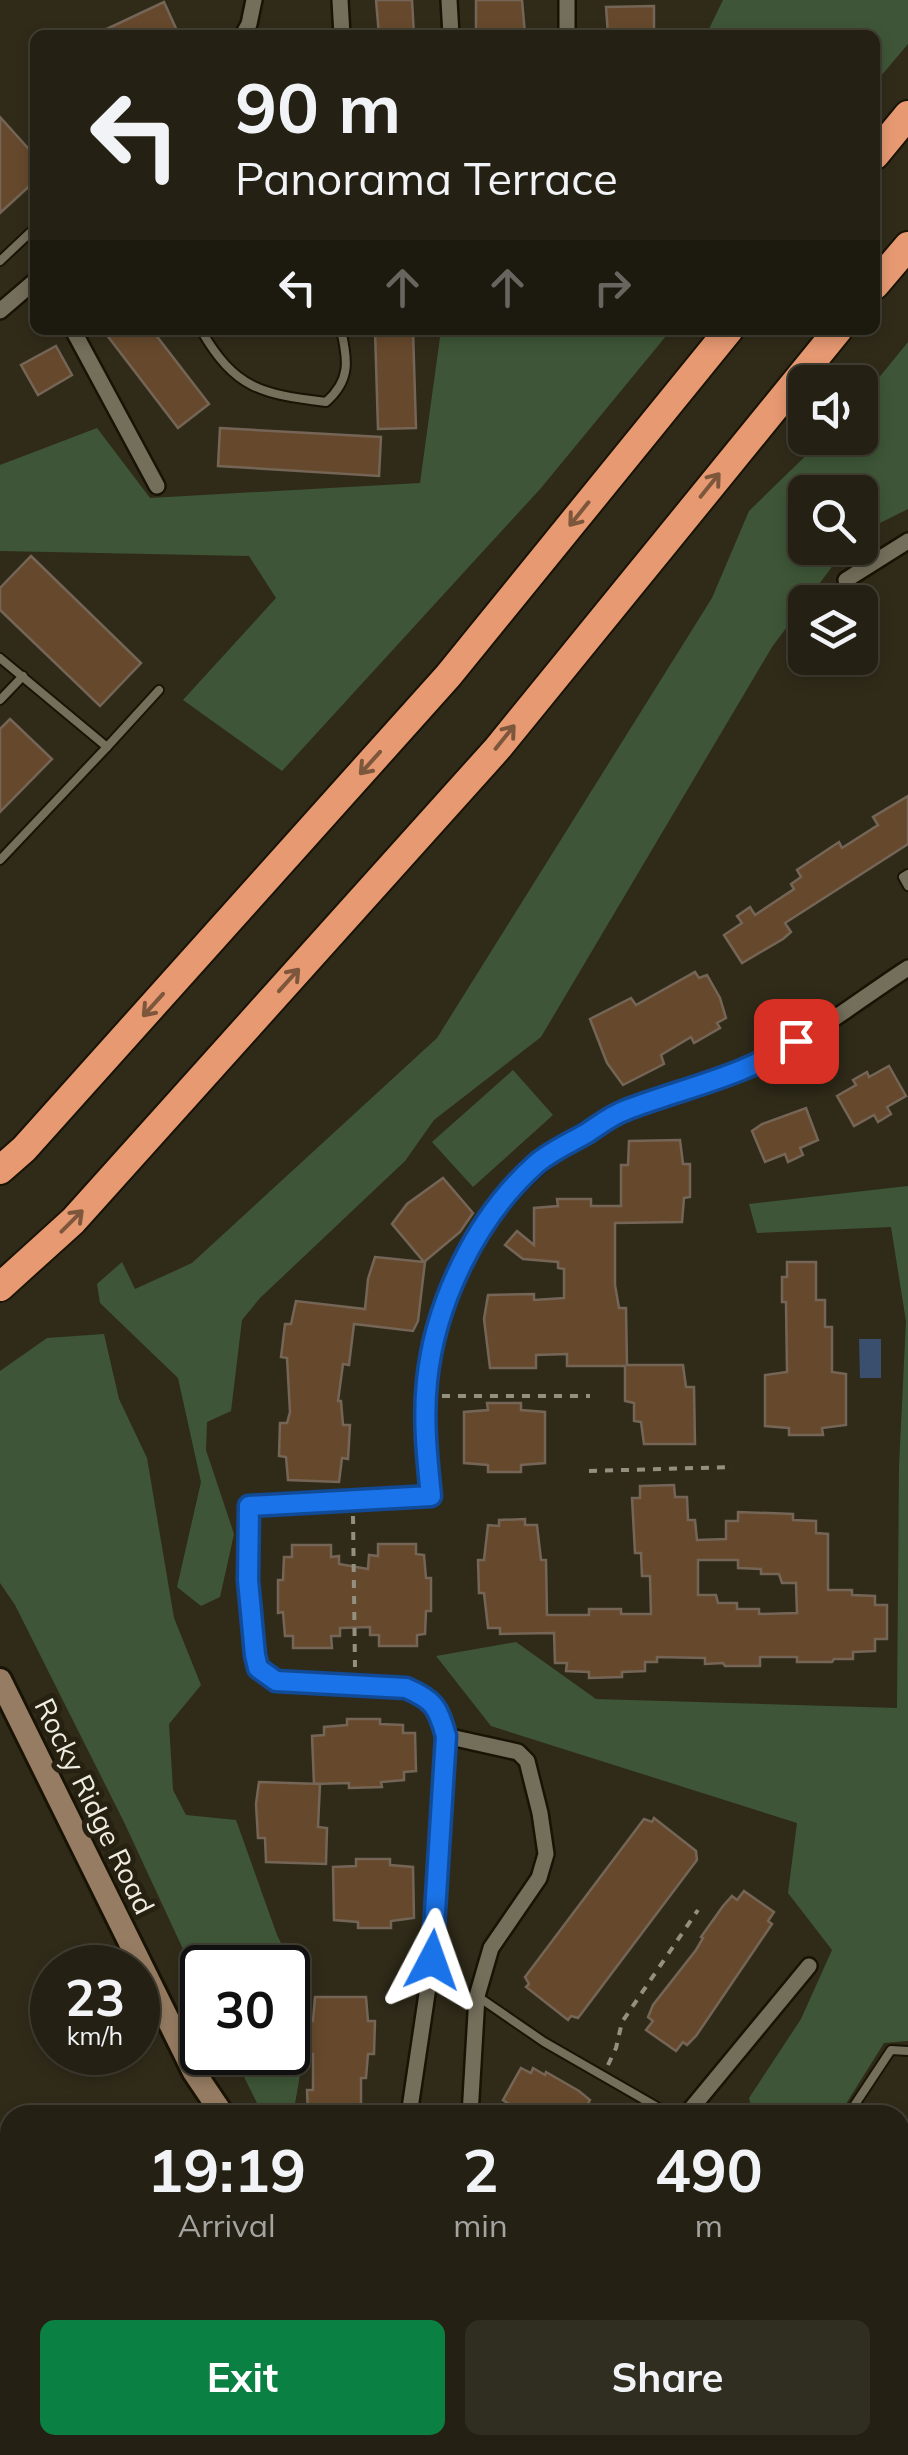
<!DOCTYPE html>
<style>
body{margin:0;font-family:Mulish,sans-serif;background:#302d21;color:#f1f3f6;height:100vh;display:flex;flex-direction:column;font-size:38px;white-space:nowrap}
*{box-sizing:border-box;margin:0}
p{font-size:32px;color:#a3a3a0}
.icon{flex:none;width:55px;height:55px;fill:none;stroke:currentColor;stroke-width:2;stroke-linecap:round;stroke-linejoin:round}
.map{position:relative;flex:1;overflow:hidden}
.side{position:absolute;left:0px;top:2105px;width:910px;height:350px;display:flex;flex-direction:column;background:#242013;border-radius:30px 30px 0 0;box-shadow:0 5px 15px #0003,0 0 0 2px #413e33}
.side>*{flex:none}
.guide{position:absolute;left:30px;top:30px;width:850px;height:305px;border-radius:15px;box-shadow:0 5px 15px #0003,0 0 0 2px #413e33;background:#242013;color:#f1f3f6;overflow:hidden}
.buttons{position:absolute;left:788px;top:365px;display:grid;gap:20px}
.buttons a{display:grid;place-items:center;width:90px;height:90px;border-radius:15px;background:#242013;box-shadow:0 5px 15px #0003,0 0 0 2px #413e33;font-size:50px}
.speed{position:absolute;left:30px;top:1945px;display:flex;gap:20px;font-size:50px;font-weight:700;text-align:center}
.speed>*{display:grid;place-content:center;width:130px;height:130px;border-radius:50%;background:#242013;box-shadow:0 5px 15px #0003,0 0 0 2px #413e33;line-height:1}
.speed small{font-size:25px;font-weight:400}
.speed .limit{border:5px solid #111;border-radius:15px;background:#fff;color:#111}
.pin{position:absolute;display:grid;place-items:center;width:85px;height:85px;color:#fff;margin:-42px;border-radius:20px;box-shadow:0 5px 15px #0006}
.me{position:absolute;width:110px;margin:-55px;rotate:4deg;stroke-linejoin:round;filter:drop-shadow(0 0 8px #0008)}
.turn{display:flex;align-items:center;gap:35px;height:210px;padding:0 40px;font-size:45px}
.turn .icon{width:130px;height:130px;stroke-width:2.5}
.turn b{display:block;font-size:70px;line-height:85px}
.lanes{display:flex;align-items:center;height:95px;padding:0 40px;background:#0003;justify-content:center;gap:50px;direction:ltr}
.lanes .off{opacity:.35}
.eta{display:flex;justify-content:space-evenly;align-items:center;height:170px;text-align:center}
.eta b{font-size:60px;font-weight:700;line-height:70px}
.action{display:flex;gap:20px;margin-top:auto;padding:20px 40px}
.action a{flex:1;height:115px;border-radius:15px;background:#0b8043;color:#fff;font-size:40px;font-weight:700;line-height:115px;text-align:center}
.action a+a{background:#302d21;color:#f1f3f6}
.map>svg:first-child{display:block}
.green{fill:#3e5637}
.water{fill:#3a4f6d}
.building{fill:#66492c;stroke:#746556;stroke-width:2.5;fill-rule:evenodd}
.lines{fill:none;stroke-linecap:round;stroke-linejoin:round}
.lane-casing{stroke:#181304;stroke-width:12}
.street-casing{stroke:#181304;stroke-width:20}
.secondary-casing{stroke:#181304;stroke-width:28}
.highway-casing{stroke:#181304;stroke-width:32}
.path{stroke:#949081;stroke-width:4;stroke-dasharray:8 8;stroke-linecap:butt}
.lane{stroke:#746f5b;stroke-width:8}
.street{stroke:#746f5b;stroke-width:15}
.secondary{stroke:#967c62;stroke-width:22}
.highway{stroke:#e79972;stroke-width:28}
.oneway{stroke:#7d573c}
.route-casing{stroke:#114b97;stroke-width:25}
.route{stroke:#1a73e8;stroke-width:18}
.labels{text-anchor:middle;dominant-baseline:central;stroke-width:10;stroke-linejoin:round;paint-order:stroke}
.street-label{font-size:28px;fill:#efece1;stroke:#262110}
</style>
<div class="map">
<svg width="908" height="2455" viewBox="0 0 908 2455">
<rect width="100%" height="100%" fill="#302b19"/>
<g class="green">
<path d="M 723,0 L 908,0 L 908,44 L 875,83 L 875,35 L 706,35 Z"/>
<path d="M 441,330 L 671,330 L 541,488 L 282,771 L 183,700 L 276,598 L 249,556 L 0,551 L 0,465 L 97,428 L 150,498 L 420,483 Z"/>
<path d="M 908,342 L 908,509 L 860,533 L 860,492 L 805,492 L 805,548 L 846,548 L 772,647 L 541,1037 L 434,1120 L 405,1161 L 260,1298 L 242,1320 L 231,1411 L 207,1422 L 206,1450 L 234,1534 L 220,1597 L 201,1606 L 177,1587 L 201,1482 L 178,1378 L 100,1303 L 97,1284 L 122,1262 L 135,1289 L 192,1263 L 437,1038 L 712,598 L 749,511 L 824,438 L 860,438 L 860,401 Z"/>
<path d="M 513,1070 L 553,1115 L 473,1187 L 432,1142 Z"/>
<path d="M 908,1186 L 908,2041 L 884,2043 L 839,2115 L 753,2115 L 749,2098 L 801,2019 L 832,1950 L 788,1893 L 797,1823 L 491,1726 L 436,1656 L 516,1642 L 596,1699 L 897,1708 L 899,1467 L 906,1321 L 891,1227 L 757,1233 L 749,1204 Z"/>
<path d="M 104,1334 L 119,1399 L 147,1458 L 174,1618 L 201,1685 L 169,1724 L 173,1790 L 186,1815 L 236,1820 L 277,1935 L 298,1977 L 300,2075 L 293,2115 L 263,2115 L 232,2053 L 288,2052 L 288,1968 L 202,1968 L 202,1990 L 124,1822 L 15,1605 L 0,1583 L 0,1371 L 47,1338 Z"/>
<path d="M 0,2178 L 10,2194 L 10,2307 L 0,2293 Z"/>
<path d="M 908,2306 L 908,2455 L 750,2455 L 778,2445 L 900,2445 L 900,2308 Z"/>
</g>
<path class="water" d="M 859,1339 L 881,1339 L 881,1378 L 860,1378 Z"/>
<g class="building">
<path d="M 376,0 L 412,0 L 414,35 L 379,35 Z"/>
<path d="M 476,0 L 522,0 L 525,34 L 476,34 Z"/>
<path d="M 164,2 L 179,35 L 94,35 Z"/>
<path d="M 654,6 L 654,35 L 608,35 L 606,7 Z"/>
<path d="M 0,117 L 35,156 L 35,181 L 0,213 Z"/>
<path d="M 103,330 L 152,330 L 209,404 L 178,428 Z"/>
<path d="M 375,330 L 413,330 L 416,428 L 378,429 Z"/>
<path d="M 56,346 L 72,375 L 38,395 L 21,365 Z"/>
<path d="M 220,428 L 381,437 L 379,476 L 218,466 Z"/>
<path d="M 31,556 L 141,663 L 100,706 L 0,610 L 0,588 Z"/>
<path d="M 10,719 L 52,759 L 0,812 L 0,729 Z"/>
<path d="M 908,796 L 908,844 L 785,923 L 791,932 L 783,939 L 742,963 L 724,935 L 742,923 L 737,916 L 750,907 L 755,915 L 794,889 L 791,884 L 801,877 L 797,870 L 839,842 L 842,848 L 878,825 L 873,817 Z"/>
<path d="M 695,972 L 699,978 L 707,975 L 720,998 L 726,1018 L 717,1023 L 720,1028 L 694,1043 L 691,1037 L 661,1055 L 664,1064 L 623,1085 L 607,1063 L 590,1019 L 631,998 L 636,1005 Z"/>
<path d="M 889,1066 L 906,1096 L 887,1107 L 891,1114 L 878,1122 L 874,1115 L 854,1126 L 837,1096 L 856,1085 L 853,1080 L 867,1072 L 869,1077 Z"/>
<path d="M 806,1108 L 818,1140 L 800,1148 L 803,1155 L 788,1162 L 785,1154 L 765,1162 L 752,1131 L 762,1124 Z"/>
<path d="M 680,1140 L 683,1164 L 690,1164 L 690,1197 L 684,1198 L 682,1222 L 615,1223 L 615,1285 L 619,1308 L 626,1308 L 627,1365 L 683,1365 L 686,1387 L 694,1387 L 695,1444 L 644,1444 L 641,1422 L 634,1421 L 634,1403 L 625,1401 L 625,1366 L 567,1366 L 567,1354 L 536,1355 L 536,1368 L 490,1368 L 484,1319 L 488,1295 L 534,1294 L 534,1300 L 564,1298 L 564,1269 L 558,1268 L 558,1262 L 523,1259 L 505,1245 L 517,1231 L 534,1245 L 534,1208 L 558,1206 L 557,1199 L 591,1199 L 591,1206 L 621,1206 L 621,1165 L 628,1165 L 629,1141 Z"/>
<path d="M 443,1178 L 473,1213 L 460,1232 L 424,1262 L 392,1224 L 407,1204 Z"/>
<path d="M 375,1257 L 425,1262 L 418,1321 L 413,1331 L 354,1324 L 349,1365 L 343,1364 L 338,1401 L 341,1401 L 343,1425 L 350,1425 L 348,1459 L 342,1458 L 339,1482 L 288,1480 L 286,1457 L 279,1456 L 280,1423 L 287,1423 L 290,1412 L 287,1358 L 281,1357 L 285,1324 L 291,1324 L 296,1301 L 365,1309 L 368,1279 Z"/>
<path d="M 787,1262 L 816,1262 L 816,1300 L 825,1300 L 825,1327 L 832,1327 L 832,1372 L 846,1374 L 846,1425 L 822,1428 L 823,1435 L 789,1435 L 789,1428 L 765,1426 L 765,1375 L 787,1372 L 786,1302 L 782,1302 L 782,1277 L 787,1277 Z"/>
<path d="M 487,1403 L 521,1403 L 521,1410 L 545,1412 L 545,1463 L 521,1465 L 521,1472 L 488,1472 L 488,1465 L 464,1463 L 464,1412 L 488,1410 Z"/>
<path d="M 674,1485 L 675,1497 L 687,1497 L 688,1520 L 695,1520 L 697,1540 L 726,1539 L 726,1521 L 738,1521 L 738,1512 L 793,1514 L 793,1520 L 816,1521 L 816,1533 L 828,1534 L 828,1590 L 852,1590 L 852,1595 L 875,1596 L 875,1605 L 887,1605 L 887,1639 L 875,1639 L 875,1651 L 853,1652 L 853,1659 L 834,1659 L 832,1662 L 797,1662 L 797,1657 L 760,1657 L 760,1666 L 725,1666 L 723,1663 L 705,1664 L 705,1658 L 657,1657 L 657,1662 L 645,1662 L 645,1671 L 622,1672 L 622,1677 L 589,1678 L 589,1672 L 566,1671 L 567,1663 L 555,1663 L 554,1633 L 500,1634 L 500,1628 L 488,1628 L 484,1593 L 479,1593 L 478,1560 L 484,1560 L 488,1525 L 499,1526 L 499,1520 L 525,1519 L 525,1525 L 537,1525 L 541,1560 L 546,1560 L 547,1615 L 589,1615 L 589,1609 L 621,1609 L 621,1614 L 651,1614 L 650,1576 L 642,1576 L 641,1553 L 635,1553 L 632,1498 L 640,1498 L 640,1486 ZM 698,1560 L 738,1560 L 738,1568 L 761,1569 L 761,1574 L 779,1574 L 782,1583 L 796,1583 L 797,1613 L 759,1614 L 759,1609 L 737,1609 L 737,1603 L 718,1603 L 716,1595 L 698,1595 Z"/>
<path d="M 378,1544 L 416,1544 L 416,1554 L 424,1555 L 426,1578 L 431,1578 L 431,1611 L 426,1611 L 425,1634 L 417,1635 L 417,1646 L 379,1646 L 379,1635 L 370,1635 L 370,1627 L 340,1628 L 340,1636 L 331,1636 L 332,1648 L 293,1648 L 293,1636 L 285,1636 L 283,1612 L 278,1613 L 278,1580 L 283,1580 L 284,1557 L 292,1557 L 292,1545 L 331,1545 L 331,1557 L 339,1556 L 339,1564 L 368,1569 L 369,1555 L 378,1556 Z"/>
<path d="M 347,1719 L 380,1719 L 380,1724 L 403,1725 L 403,1733 L 415,1733 L 416,1771 L 404,1772 L 404,1780 L 381,1782 L 382,1787 L 349,1788 L 349,1783 L 314,1784 L 312,1736 L 324,1735 L 324,1727 L 347,1725 Z"/>
<path d="M 259,1782 L 320,1784 L 318,1827 L 327,1828 L 326,1864 L 266,1862 L 265,1838 L 258,1838 L 256,1804 Z"/>
<path d="M 654,1818 L 696,1851 L 697,1860 L 578,2018 L 571,2016 L 568,2020 L 526,1987 L 529,1984 L 525,1977 L 644,1819 L 652,1822 Z"/>
<path d="M 356,1859 L 390,1859 L 390,1865 L 413,1867 L 414,1918 L 391,1921 L 391,1928 L 358,1928 L 358,1922 L 334,1920 L 333,1867 L 356,1866 Z"/>
<path d="M 744,1891 L 774,1912 L 768,1921 L 772,1924 L 696,2036 L 687,2045 L 683,2042 L 676,2051 L 646,2030 L 653,2021 L 648,2017 L 653,2005 L 696,1950 L 703,1938 L 701,1937 L 723,1906 L 732,1896 L 737,1900 Z"/>
<path d="M 315,1997 L 366,1997 L 368,2021 L 375,2021 L 374,2054 L 368,2054 L 366,2078 L 361,2078 L 361,2115 L 308,2115 L 307,2090 L 313,2090 L 313,2054 L 306,2055 L 306,2021 L 313,2021 Z"/>
<path d="M 521,2068 L 531,2073 L 533,2068 L 545,2075 L 546,2072 L 579,2091 L 590,2100 L 587,2105 L 605,2115 L 519,2115 L 510,2110 L 512,2106 L 503,2100 Z"/>
</g>
<g class="lines">
<defs>
<g id="lane">
<path d="M 0,261 L 35,228"/>
<path d="M 201,330 C 235,389 261,394 326,402 C 351,380 348,360 341,330"/>
<path d="M 0,658 L 107,747 L 159,690"/>
<path d="M 0,700 L 23,676"/>
<path d="M 0,860 L 107,747"/>
<path d="M 908,874 L 903,877 L 908,886"/>
<path d="M 477,1996 L 544,2042 L 671,2115"/>
<path d="M 848,2115 L 891,2050 L 908,2051"/>
<path d="M 900,2203 L 908,2210"/>
</g>
<g id="street">
<path d="M 340,0 L 342,35"/>
<path d="M 449,0 L 451,35"/>
<path d="M 567,0 L 567,35"/>
<path d="M 243,35 L 249,24 L 254,0"/>
<path d="M 0,311 L 35,281"/>
<path d="M 73,330 L 157,486"/>
<path d="M 846,580 L 908,541"/>
<path d="M 446,1736 L 518,1752 L 527,1761 L 540,1813 L 546,1854 L 539,1878 L 491,1948 L 477,1996 L 470,2115"/>
<path d="M 409,2115 L 432,1960 L 446,1736 C 438,1707 434,1700 406,1688 L 276,1681 L 258,1668 L 248,1580 L 249,1505 L 431,1496 C 427,1458 424,1420 427,1382 C 438,1265 517,1157 624,1111 C 668,1091 716,1082 760,1062 C 812,1038 860,999 908,968"/>
<path d="M 686,2115 L 809,1966"/>
<path d="M 301,2455 L 308,2445"/>
<path d="M 570,2455 L 578,2445"/>
</g>
<g id="secondary">
<path d="M 0,1680 L 194,2072 L 223,2115"/>
<path d="M 472,2445 L 482,2455"/>
</g>
<g id="highway">
<path d="M 875,155 L 908,115"/>
<path d="M 875,285 L 908,246"/>
<path d="M 0,1170 L 24,1149 L 448,676 L 729,330"/>
<path d="M 0,1287 L 73,1221 L 497,749 L 838,330"/>
</g>
</defs>
<use href="#lane" class="lane-casing"/>
<use href="#street" class="street-casing"/>
<use href="#secondary" class="secondary-casing"/>
<use href="#highway" class="highway-casing"/>
<g class="path">
<path d="M 442,1396 L 590,1396"/>
<path d="M 589,1471 L 733,1467"/>
<path d="M 353,1516 L 355,1667"/>
<path d="M 608,2065 L 616,2048 L 622,2022 L 698,1910"/>
</g>
<use href="#lane" class="lane"/>
<use href="#street" class="street"/>
<use href="#secondary" class="secondary"/>
<use href="#highway" class="highway"/>
</g>
<defs><path id="oneway-shaft" d="M-6 0H5M1.5-3L5.5 0L1.5 3" fill="none" stroke-width="1.6" stroke-linecap="round" stroke-linejoin="round" transform="scale(2.5)"/></defs>
<g class="oneway">
<use href="#oneway-shaft" transform="translate(710 485) rotate(-51)"/>
<use href="#oneway-shaft" transform="translate(579 514) rotate(129)"/>
<use href="#oneway-shaft" transform="translate(505 737) rotate(-51)"/>
<use href="#oneway-shaft" transform="translate(370 763) rotate(132)"/>
<use href="#oneway-shaft" transform="translate(289 980) rotate(-48)"/>
<use href="#oneway-shaft" transform="translate(153 1005) rotate(132)"/>
<use href="#oneway-shaft" transform="translate(72 1221) rotate(-45)"/>
</g>
<g class="lines">
<defs>
<path id="route" d="M 432,1960 L 446,1736 C 438,1707 434,1700 406,1688 L 276,1681 L 258,1668 L 255,1655 L 248,1580 L 249,1506 L 431,1496 C 427,1458 423,1419 427,1381 C 435,1303 476,1218 535,1165 C 549,1152 570,1143 587,1133 C 599,1125 612,1115 626,1110 C 683,1088 746,1076 796,1041"/>
</defs>
<use href="#route" class="route-casing"/>
<use href="#route" class="route"/>
</g>
<g class="labels">
<g class="street-label">
<text transform="translate(95 1806) rotate(64)">Rocky Ridge Road</text>
</g>
</g>
</svg>
<div class="buttons">
<a><svg class="icon" aria-label="sound" viewBox="0 0 24 24"><path d="M4 9h4l5-4v14l-5-4H4zM17 9q2 3 0 6"/></svg></a>
<a><svg class="icon" aria-label="search" viewBox="0 0 24 24"><circle cx="10" cy="10" r="6"/><path d="M15 15l6 6"/></svg></a>
<a><svg class="icon" aria-label="layers" viewBox="0 0 24 24"><path d="M12 4l9 5-9 5-9-5zM3 14l9 5 9-5"/></svg></a>
</div>
<div class="speed"><div>23<small>km/h</small></div><div class="limit">30</div></div>
<div class="pin" style="left:796px;top:1041px;background:#d93025"><svg class="icon" aria-label="arrive" viewBox="0 0 24 24"><path d="M6 21V4h12l-3 4 3 4H6"/></svg></div>
<svg class="me" style="left:432px;top:1960px" viewBox="-20 -20 40 40"><path d="M0-17L14 15 0 8-14 15z" fill="#1a73e8" stroke="#fff" stroke-width="4"/></svg>
<div class="guide">
<div class="turn"><svg class="icon" aria-label="left" viewBox="0 0 24 24"><path d="M17 20v-9H6M10 6l-5 5 5 5"/></svg><div><b>90 m</b>Panorama Terrace</div></div>
<div class="lanes"><svg class="icon" aria-label="left" viewBox="0 0 24 24"><path d="M17 20v-9H6M10 6l-5 5 5 5"/></svg><svg class="icon off" aria-label="ahead" viewBox="0 0 24 24"><path d="M12 20V5M6 11l6-6 6 6"/></svg><svg class="icon off" aria-label="ahead" viewBox="0 0 24 24"><path d="M12 20V5M6 11l6-6 6 6"/></svg><svg class="icon off" aria-label="right" viewBox="0 0 24 24"><path d="M7 20v-9h11M14 6l5 5-5 5"/></svg></div>
</div>
<section class="side">
<div class="eta">
<div><b>19:19</b><p>Arrival</p></div>
<div><b>2</b><p>min</p></div>
<div><b>490</b><p>m</p></div>
</div>
<div class="action"><a>Exit</a><a>Share</a></div>
</section>
</div>
